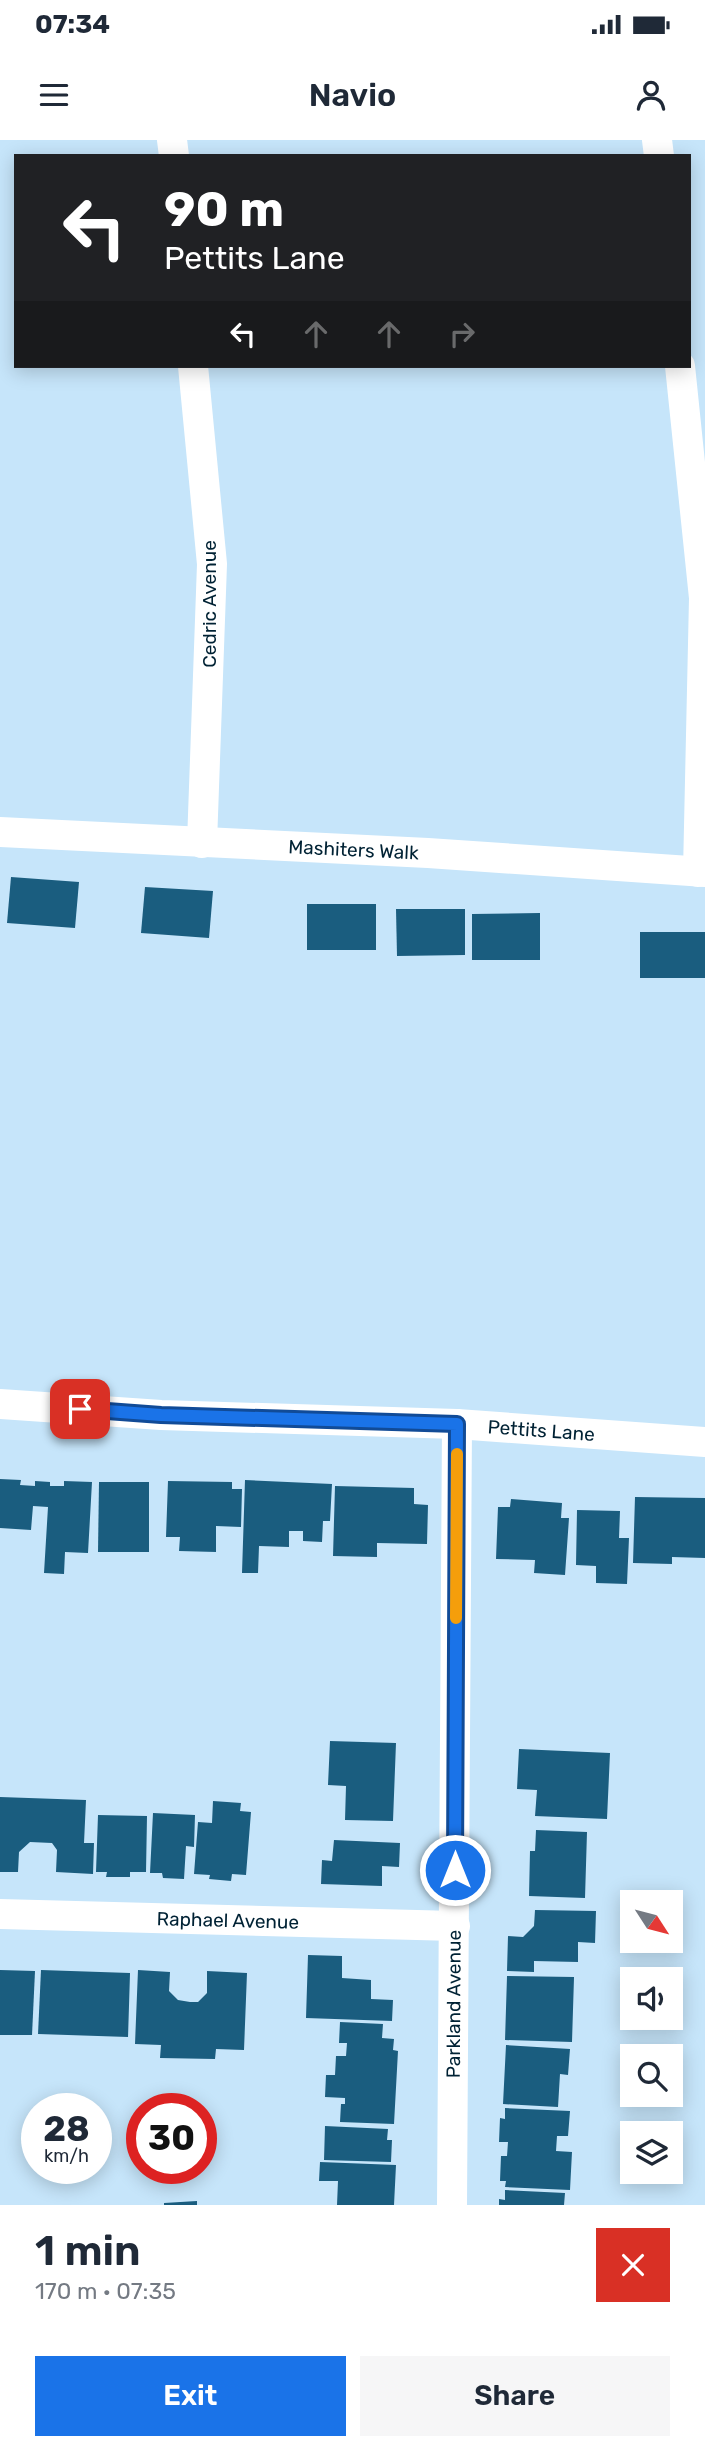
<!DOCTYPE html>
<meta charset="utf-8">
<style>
body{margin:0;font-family:Rubik,sans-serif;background:#f6f6f7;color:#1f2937;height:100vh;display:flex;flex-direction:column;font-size:26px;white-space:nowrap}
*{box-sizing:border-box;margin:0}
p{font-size:23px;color:#747a83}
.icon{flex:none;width:38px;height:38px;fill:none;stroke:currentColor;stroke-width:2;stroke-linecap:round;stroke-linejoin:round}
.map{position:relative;height:2065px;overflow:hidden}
.details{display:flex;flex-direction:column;background:#fff;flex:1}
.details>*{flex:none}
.top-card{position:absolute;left:14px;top:14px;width:677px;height:214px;border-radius:0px;box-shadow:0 4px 18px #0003;background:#202124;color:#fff;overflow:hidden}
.needle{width:46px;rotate:126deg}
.fabs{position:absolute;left:620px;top:1750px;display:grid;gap:14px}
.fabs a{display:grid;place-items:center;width:63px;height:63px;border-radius:0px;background:#fff;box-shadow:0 4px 18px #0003;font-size:35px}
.speed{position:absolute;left:21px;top:1953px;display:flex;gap:14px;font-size:35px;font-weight:700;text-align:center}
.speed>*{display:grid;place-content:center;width:91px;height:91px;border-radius:50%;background:#fff;box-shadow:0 4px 18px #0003;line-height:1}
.speed small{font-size:18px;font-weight:400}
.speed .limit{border:10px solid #d22;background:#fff;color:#111}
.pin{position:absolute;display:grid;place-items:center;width:60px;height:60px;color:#fff;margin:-30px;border-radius:14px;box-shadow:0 4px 10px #0006}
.me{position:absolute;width:77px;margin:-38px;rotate:0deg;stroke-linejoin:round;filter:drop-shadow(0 0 5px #0008)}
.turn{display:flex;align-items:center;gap:24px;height:147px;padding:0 35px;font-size:32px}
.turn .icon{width:91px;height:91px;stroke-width:2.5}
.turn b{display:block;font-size:49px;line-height:60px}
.lanes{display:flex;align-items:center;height:66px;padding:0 35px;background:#0003;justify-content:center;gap:35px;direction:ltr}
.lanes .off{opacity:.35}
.round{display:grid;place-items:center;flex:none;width:74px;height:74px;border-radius:0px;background:#f6f6f7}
.headline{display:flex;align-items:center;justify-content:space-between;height:119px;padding:0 35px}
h1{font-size:42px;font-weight:600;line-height:52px}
.primary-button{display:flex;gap:14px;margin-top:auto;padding:14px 35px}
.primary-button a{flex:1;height:80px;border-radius:0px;background:#1a73e8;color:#fff;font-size:28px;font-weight:600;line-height:80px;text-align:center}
.primary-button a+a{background:#f6f6f7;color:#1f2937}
.status{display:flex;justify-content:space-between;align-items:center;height:49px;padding:0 35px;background:#fff;direction:ltr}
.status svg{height:19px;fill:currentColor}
header{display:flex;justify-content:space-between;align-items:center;height:91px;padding:0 35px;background:#fff;font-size:32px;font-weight:600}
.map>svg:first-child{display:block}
.building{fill:#1a5d7f}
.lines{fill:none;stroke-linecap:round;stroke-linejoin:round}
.street{stroke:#fff;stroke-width:30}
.route-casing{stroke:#114b97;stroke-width:18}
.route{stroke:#1a73e8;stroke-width:12}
.slow{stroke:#f59e0b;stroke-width:12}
.labels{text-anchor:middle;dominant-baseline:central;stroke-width:7;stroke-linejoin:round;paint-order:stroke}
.street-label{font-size:19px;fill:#002234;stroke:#fff}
</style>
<div class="status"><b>07:34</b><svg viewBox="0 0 49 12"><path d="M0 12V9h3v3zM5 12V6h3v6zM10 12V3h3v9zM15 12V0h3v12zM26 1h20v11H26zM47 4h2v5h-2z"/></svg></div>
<header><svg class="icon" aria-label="menu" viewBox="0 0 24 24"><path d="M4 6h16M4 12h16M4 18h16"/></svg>Navio<svg class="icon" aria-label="person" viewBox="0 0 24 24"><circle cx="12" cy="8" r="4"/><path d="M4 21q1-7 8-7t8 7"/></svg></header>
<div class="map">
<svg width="705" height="2065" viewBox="0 0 705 2065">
<rect width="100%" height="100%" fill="#c6e5fa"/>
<g class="building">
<path d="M 11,737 L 79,742 L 75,788 L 7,783 Z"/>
<path d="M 145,747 L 213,751 L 209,798 L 141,793 Z"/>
<rect x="307" y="764" width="69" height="46"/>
<path d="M 396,769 L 465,769 L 465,815 L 397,816 Z"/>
<path d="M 540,773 L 540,820 L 472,820 L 472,774 Z"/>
<rect x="640" y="792" width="65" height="46"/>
<path d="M 0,1339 L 21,1340 L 20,1345 L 35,1346 L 35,1341 L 50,1342 L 50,1346 L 64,1346 L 64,1341 L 92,1342 L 88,1413 L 65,1412 L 64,1434 L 44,1433 L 48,1367 L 33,1366 L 31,1390 L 0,1388 Z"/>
<path d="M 245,1340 L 332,1344 L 330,1381 L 323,1381 L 322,1402 L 303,1401 L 303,1391 L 289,1391 L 289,1407 L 259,1406 L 258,1433 L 242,1433 Z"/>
<path d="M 168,1341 L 232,1342 L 232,1349 L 242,1349 L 241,1387 L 216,1386 L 216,1412 L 179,1411 L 180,1397 L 166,1397 Z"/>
<path d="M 99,1342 L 149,1342 L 149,1412 L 98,1412 Z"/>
<path d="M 335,1346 L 414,1348 L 414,1364 L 428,1365 L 427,1404 L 377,1403 L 377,1417 L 333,1416 Z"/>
<path d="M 635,1357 L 705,1358 L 705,1418 L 672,1417 L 672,1424 L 633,1423 Z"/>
<path d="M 511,1359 L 562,1363 L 561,1378 L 569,1378 L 565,1435 L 534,1433 L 535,1420 L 496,1419 L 498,1367 L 510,1367 Z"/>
<path d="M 577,1370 L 620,1371 L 619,1398 L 629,1398 L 627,1444 L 596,1443 L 596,1426 L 576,1425 Z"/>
<path d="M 330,1601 L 396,1603 L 393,1681 L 345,1680 L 346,1646 L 328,1645 Z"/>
<path d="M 519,1609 L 610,1613 L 607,1679 L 535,1676 L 537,1650 L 517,1649 Z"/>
<path d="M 0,1657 L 86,1660 L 84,1703 L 94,1703 L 93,1734 L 56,1732 L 57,1710 L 52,1703 L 30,1702 L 19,1712 L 18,1732 L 0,1732 Z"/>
<path d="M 213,1661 L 241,1663 L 240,1671 L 251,1672 L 246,1735 L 232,1734 L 231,1741 L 209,1739 L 210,1735 L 194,1734 L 198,1682 L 212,1683 Z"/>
<path d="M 153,1673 L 195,1675 L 194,1707 L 186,1706 L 184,1739 L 163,1738 L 162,1733 L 150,1733 Z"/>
<path d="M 98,1675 L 147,1676 L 146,1732 L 130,1732 L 130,1737 L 106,1737 L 107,1732 L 96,1732 Z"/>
<path d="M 536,1690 L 587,1692 L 585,1758 L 529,1756 L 530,1711 L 535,1711 Z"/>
<path d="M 334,1700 L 400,1703 L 399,1727 L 382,1726 L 382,1746 L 321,1744 L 322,1720 L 332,1721 Z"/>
<path d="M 535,1770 L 596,1771 L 595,1803 L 578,1802 L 578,1822 L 534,1821 L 534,1832 L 507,1831 L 508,1796 L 523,1797 L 534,1786 Z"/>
<path d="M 308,1815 L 342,1816 L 342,1838 L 371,1840 L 371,1859 L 393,1860 L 392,1881 L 306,1878 Z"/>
<path d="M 0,1830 L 35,1831 L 32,1895 L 0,1895 Z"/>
<path d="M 41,1830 L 130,1833 L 128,1897 L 38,1894 Z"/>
<path d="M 138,1830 L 170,1832 L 169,1851 L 178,1860 L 190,1862 L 198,1862 L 207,1853 L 207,1831 L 247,1833 L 244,1910 L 216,1909 L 215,1919 L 160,1918 L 161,1905 L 135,1904 Z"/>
<path d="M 507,1836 L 574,1837 L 572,1902 L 505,1900 Z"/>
<path d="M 340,1882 L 383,1884 L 382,1898 L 394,1899 L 393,1910 L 398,1911 L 394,1984 L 340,1982 L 341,1964 L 345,1964 L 345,1958 L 325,1957 L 326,1935 L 335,1935 L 336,1916 L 346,1916 L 347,1903 L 339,1903 Z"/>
<path d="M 506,1905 L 570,1909 L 568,1935 L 560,1934 L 558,1967 L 503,1964 Z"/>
<path d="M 505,1968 L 570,1971 L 568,1996 L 557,1996 L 556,2011 L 572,2012 L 570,2050 L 505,2047 L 506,2041 L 500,2041 L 501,2016 L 507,2016 L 508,2002 L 499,2002 L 500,1978 L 505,1979 Z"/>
<path d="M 325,1986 L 388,1989 L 387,2000 L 392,2000 L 391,2022 L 324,2020 Z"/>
<path d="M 320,2022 L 396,2025 L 394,2065 L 337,2065 L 338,2041 L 319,2041 Z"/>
<path d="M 505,2050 L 565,2053 L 564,2065 L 499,2065 L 499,2059 L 505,2060 Z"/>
<path d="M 197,2061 L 197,2065 L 164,2065 L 164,2063 Z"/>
</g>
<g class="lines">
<g class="street">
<path d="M 172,0 L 174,16"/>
<path d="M 657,0 L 659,16"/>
<path d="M 193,226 L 212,424 L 202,703"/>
<path d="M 680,226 L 704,458 L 698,732"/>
<path id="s1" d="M 0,692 L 428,713 L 705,732"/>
<path id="s2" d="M 0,1264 L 161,1275 L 457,1284 L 705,1302"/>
<path id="s3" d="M 0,1774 L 455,1786"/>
<path id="s4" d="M 452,2065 L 457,1284"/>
</g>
</g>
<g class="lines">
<defs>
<path id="route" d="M 80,1269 L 161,1275 L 457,1284 L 455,1730"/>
</defs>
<use href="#route" class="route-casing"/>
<use href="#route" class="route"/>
<path class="slow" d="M 456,1478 L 457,1314"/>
</g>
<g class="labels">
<g class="street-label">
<text transform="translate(209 464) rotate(-90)">Cedric Avenue</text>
<text stroke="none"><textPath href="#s1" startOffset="354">Mashiters Walk</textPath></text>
<text stroke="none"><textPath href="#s2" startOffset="542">Pettits Lane</textPath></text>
<text stroke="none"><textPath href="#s3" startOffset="228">Raphael Avenue</textPath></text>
<text stroke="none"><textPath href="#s4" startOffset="201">Parkland Avenue</textPath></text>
</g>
</g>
</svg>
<div class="fabs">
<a><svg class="needle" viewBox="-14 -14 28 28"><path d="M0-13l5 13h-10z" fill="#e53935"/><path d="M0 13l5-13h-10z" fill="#747a83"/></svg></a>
<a><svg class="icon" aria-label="sound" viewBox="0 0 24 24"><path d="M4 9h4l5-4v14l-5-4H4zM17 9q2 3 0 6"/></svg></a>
<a><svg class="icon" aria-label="search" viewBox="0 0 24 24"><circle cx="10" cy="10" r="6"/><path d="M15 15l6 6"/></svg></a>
<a><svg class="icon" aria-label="layers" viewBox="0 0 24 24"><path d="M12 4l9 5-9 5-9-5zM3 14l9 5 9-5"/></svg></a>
</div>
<div class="speed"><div>28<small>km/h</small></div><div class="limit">30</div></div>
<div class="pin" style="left:80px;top:1269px;background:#d93025"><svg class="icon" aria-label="arrive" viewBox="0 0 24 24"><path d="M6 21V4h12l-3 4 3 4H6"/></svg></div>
<svg class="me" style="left:455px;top:1730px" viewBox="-20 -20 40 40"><circle r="17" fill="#1a73e8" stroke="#fff" stroke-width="3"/><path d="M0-11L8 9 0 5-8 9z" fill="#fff"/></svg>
<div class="top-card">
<div class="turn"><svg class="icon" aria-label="left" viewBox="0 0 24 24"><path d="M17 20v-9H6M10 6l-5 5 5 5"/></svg><div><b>90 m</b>Pettits Lane</div></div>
<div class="lanes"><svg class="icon" aria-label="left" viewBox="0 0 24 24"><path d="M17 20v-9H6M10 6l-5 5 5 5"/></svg><svg class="icon off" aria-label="ahead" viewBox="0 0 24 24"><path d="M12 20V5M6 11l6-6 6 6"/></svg><svg class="icon off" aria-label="ahead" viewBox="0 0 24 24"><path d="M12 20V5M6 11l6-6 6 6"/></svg><svg class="icon off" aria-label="right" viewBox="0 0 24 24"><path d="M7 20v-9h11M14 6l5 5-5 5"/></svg></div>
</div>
</div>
<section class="details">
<div class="headline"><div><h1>1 min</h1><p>170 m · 07:35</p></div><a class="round" style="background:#d93025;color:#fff"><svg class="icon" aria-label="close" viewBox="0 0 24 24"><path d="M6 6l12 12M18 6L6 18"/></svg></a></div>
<div class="primary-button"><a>Exit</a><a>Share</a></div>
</section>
